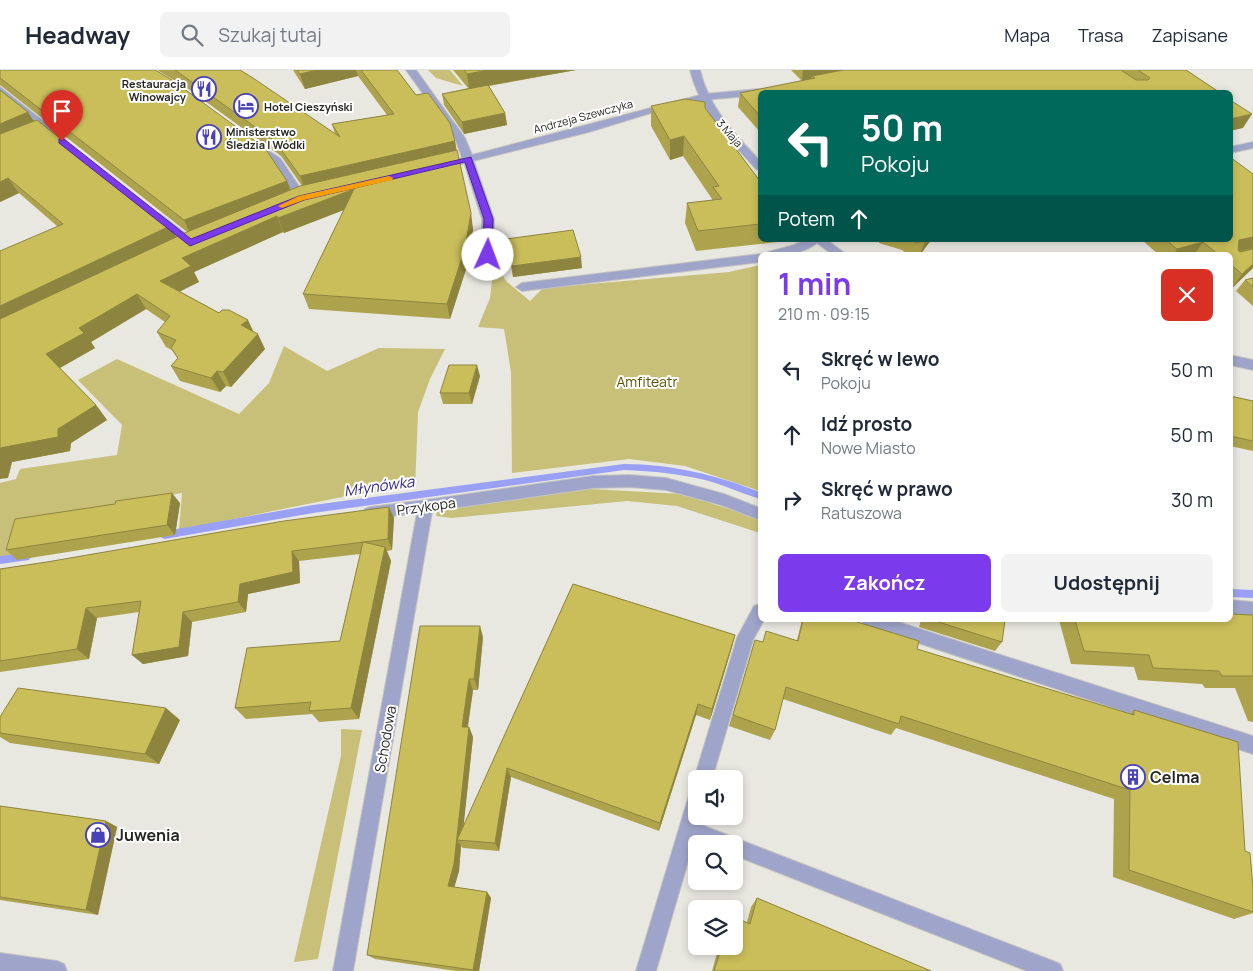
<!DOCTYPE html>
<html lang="pl">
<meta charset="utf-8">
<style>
body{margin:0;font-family:Manrope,sans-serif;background:#f2f2f3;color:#1f2937;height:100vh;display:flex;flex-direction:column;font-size:19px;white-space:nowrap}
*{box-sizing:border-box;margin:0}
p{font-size:16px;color:#747a83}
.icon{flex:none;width:28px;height:28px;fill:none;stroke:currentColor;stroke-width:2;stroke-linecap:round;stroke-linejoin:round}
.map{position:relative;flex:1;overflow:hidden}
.details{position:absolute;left:758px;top:182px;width:475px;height:370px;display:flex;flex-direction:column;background:#fff;border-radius:8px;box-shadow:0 2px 8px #0003}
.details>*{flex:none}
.hud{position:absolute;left:758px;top:20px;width:475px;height:152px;border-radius:8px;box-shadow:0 2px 8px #0003;background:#00695c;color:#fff;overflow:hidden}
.controls{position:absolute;left:688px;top:700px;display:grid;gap:10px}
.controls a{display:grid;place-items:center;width:55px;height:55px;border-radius:8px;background:#fff;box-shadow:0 2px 8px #0003;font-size:25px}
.pin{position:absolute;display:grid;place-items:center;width:42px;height:42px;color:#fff;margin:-51px -21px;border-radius:50% 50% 50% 0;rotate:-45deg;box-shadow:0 0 5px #0007}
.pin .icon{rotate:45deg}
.me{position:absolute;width:55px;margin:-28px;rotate:2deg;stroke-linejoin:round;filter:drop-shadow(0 0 4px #0008)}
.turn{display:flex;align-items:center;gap:18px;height:105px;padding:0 20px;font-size:22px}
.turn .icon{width:65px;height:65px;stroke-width:2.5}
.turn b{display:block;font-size:35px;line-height:42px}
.then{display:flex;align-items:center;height:48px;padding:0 20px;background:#0003;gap:10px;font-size:19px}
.round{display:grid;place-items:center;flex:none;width:52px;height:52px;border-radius:8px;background:#f2f2f3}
.headline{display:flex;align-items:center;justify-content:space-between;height:85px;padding:0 20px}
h1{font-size:30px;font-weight:700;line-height:38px;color:#7c3aed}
.cta{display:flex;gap:10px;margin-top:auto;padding:10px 20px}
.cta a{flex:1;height:58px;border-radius:8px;background:#7c3aed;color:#fff;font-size:20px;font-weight:700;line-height:58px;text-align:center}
.cta a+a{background:#f2f2f3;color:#1f2937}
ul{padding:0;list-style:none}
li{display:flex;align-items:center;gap:15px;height:65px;padding:0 20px}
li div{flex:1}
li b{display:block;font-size:19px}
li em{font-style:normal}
header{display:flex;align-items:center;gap:30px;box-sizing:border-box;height:70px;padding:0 25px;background:#fff;border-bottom:1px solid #e0e1e3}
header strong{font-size:24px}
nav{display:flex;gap:28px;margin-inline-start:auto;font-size:18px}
.search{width:350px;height:45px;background:#f2f2f3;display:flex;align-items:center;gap:12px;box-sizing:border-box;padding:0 18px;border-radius:8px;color:#747a83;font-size:19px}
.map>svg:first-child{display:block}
.green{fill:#c8c078}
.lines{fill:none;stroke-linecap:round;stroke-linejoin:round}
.stream{fill:#9aa0f5;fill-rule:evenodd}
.service-casing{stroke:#c5c4be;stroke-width:2}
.minor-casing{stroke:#c5c4be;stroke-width:2}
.tertiary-casing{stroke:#c5c4be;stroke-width:2}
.service{fill:#9fa4ca;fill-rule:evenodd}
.minor{fill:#9fa4ca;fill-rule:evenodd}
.tertiary{fill:#9fa4ca;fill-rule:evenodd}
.wall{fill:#aea34d}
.shaded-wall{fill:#8d853f}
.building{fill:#cabe5a;stroke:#8d853f}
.route{fill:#7c3aed;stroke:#51269a}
.slow{fill:#f59e0b}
.labels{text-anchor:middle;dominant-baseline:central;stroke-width:4;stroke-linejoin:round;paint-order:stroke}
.far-poi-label{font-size:11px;font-weight:bold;fill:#262623;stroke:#fff;text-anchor:start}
.far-street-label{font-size:11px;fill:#262623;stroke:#fff}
.park-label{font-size:14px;fill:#5c5402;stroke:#fff}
.street-label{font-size:14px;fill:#262623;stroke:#fff}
.water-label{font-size:15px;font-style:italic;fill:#332a8a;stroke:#fff}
.near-poi-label{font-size:16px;font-weight:bold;fill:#262623;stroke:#fff;text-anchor:start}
</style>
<header>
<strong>Headway</strong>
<div class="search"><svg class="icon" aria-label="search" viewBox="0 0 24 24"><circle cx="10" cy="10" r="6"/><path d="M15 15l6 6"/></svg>Szukaj tutaj</div>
<nav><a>Mapa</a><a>Trasa</a><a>Zapisane</a></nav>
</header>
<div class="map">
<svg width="1253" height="901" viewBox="0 0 1253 901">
<rect width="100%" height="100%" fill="#e8e7e0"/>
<g class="green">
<path d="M 428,0 L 450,0 L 463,16 L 436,8 Z"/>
<path d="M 494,193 L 507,212 L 530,231 L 543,218 L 729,202 L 760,195 L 760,421 L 685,396 L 629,389 L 512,403 L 511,302 L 504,259 L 478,257 L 490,228 Z"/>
<path d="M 284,276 L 327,301 L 379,278 L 445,279 L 430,309 L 418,342 L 415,418 L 352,425 L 179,460 L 182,423 L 23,451 L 15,486 L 0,488 L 0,413 L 16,409 L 20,399 L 117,385 L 122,355 L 78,310 L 117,289 L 239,344 L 269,313 Z"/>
<path d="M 591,419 L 682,424 L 760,449 L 760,463 L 677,436 L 627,431 L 452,448 L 436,446 L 438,437 Z"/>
<path d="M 341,659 L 362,660 L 318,889 L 294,892 L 341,686 Z"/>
</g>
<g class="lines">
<g class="stream">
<path d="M 624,394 C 672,394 716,405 760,422 L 760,429 C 743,424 726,416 709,411 C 681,404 653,401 624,400 L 313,443 L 165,469 L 162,468 L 161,465 L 162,462 L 165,461 L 313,435 Z"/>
<path d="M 26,483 L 29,484 L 31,487 L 29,490 L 0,494 L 0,486 Z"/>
<path d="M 1230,519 L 1253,520 L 1253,528 L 1230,527 Z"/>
</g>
<defs>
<g id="service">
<path d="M 468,86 L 473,89 L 494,149 L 494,185 L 488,189 L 482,185 L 482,149 L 463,89 Z"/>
<path d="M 630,405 L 666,408 L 724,424 L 760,438 L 760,450 L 721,435 L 666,420 L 630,417 L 593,418 L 426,442 L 421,440 L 419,436 L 421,432 L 426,430 L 593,406 Z"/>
<path d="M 1230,530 L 1253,532 L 1253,546 L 1230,544 Z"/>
<path d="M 760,534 L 760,550 L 764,550 L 753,570 L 712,709 L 696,709 L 696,715 L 694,709 L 737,568 L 754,536 Z"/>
<path d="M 862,550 L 892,550 L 1253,666 L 1253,684 L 870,557 L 864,555 Z"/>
<path d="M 696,723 L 696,746 L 701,746 L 699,754 L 1053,891 L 1060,894 L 1063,901 L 1027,901 L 734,785 L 734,774 L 702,774 L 694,771 L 656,901 L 636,901 L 687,732 L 689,725 Z"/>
</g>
<g id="minor">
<path d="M 406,0 L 416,0 L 465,68 L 472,85 L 704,24 L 759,19 L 764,22 L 760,22 L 759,25 L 704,30 L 664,39 L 589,62 L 441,99 L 437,98 L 436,96 L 437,94 L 462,88 L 455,68 Z"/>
<path d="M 0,17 L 56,61 L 56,65 L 48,65 L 0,25 Z"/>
<path d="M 253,71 L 280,88 L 307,128 L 306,130 L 298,130 L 272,92 L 249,76 L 248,74 Z"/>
<path d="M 1253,72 L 1253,78 L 1230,83 L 1230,77 Z"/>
<path d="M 156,143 L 160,144 L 194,170 L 196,173 L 194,176 L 186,176 L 152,148 L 150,146 Z"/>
<path d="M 805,170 L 820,170 C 807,184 784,185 766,185 L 768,182 L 794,175 Z"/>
<path d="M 760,184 L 763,185 L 760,185 L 760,192 L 522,221 L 516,217 L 522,213 Z"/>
<path d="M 426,430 L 431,432 L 433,436 L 353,901 L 333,901 L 417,443 L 370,449 L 365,447 L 363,443 L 365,439 L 370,437 Z"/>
</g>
<g id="tertiary">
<path d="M 690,0 L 700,0 C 709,38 734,63 760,91 L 760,100 L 756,99 C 729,69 700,41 690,0 Z"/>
<path d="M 813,170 L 827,170 L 847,185 L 833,185 Z"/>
<path d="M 1230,285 L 1253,290 L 1253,300 L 1230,295 Z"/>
<path d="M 0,883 L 57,891 L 64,894 L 67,901 L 0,901 Z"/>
</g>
</defs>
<use href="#service" class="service-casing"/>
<use href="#minor" class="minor-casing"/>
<use href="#tertiary" class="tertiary-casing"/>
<use href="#service" class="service"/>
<use href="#minor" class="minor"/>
<use href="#tertiary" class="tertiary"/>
</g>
<g class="wall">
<path d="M 0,0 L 287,111 L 291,120 L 302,116 L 281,86 L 187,18 L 157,0 L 240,0 L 335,64 L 332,54 L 387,45 L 358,6 L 305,19 L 293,0 L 397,0 L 416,25 L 455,71 L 473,159 L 468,193 L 450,249 L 309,239 L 303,224 L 344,140 L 284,163 L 283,162 L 194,202 L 199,212 L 179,221 L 253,261 L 265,279 L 231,317 L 226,316 L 220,322 L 180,311 L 171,296 L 178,289 L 172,280 L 166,277 L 157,262 L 165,252 L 146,239 L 91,272 L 95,278 L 60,298 L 96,335 L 107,350 L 71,373 L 70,381 L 12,392 L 8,408 L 57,156 L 19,123 L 0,132 L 0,20 L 28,42 L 34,51 L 170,156 L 176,167 L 187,162 L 0,15 Z"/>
<path d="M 453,0 L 576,0 L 489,16 L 505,43 L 507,55 L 464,64 L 444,35 L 442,24 L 468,18 Z"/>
<path d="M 791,0 L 1186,0 L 1219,22 L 760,22 L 760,62 L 738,37 L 740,23 L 802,11 Z"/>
<path d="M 651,36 L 705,38 L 760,111 L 760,170 L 787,170 L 787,171 L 696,181 L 685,153 L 687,133 L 712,130 L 712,129 L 683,86 L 670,90 L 651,56 Z"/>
<path d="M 1253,104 L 1253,179 L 1240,182 L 1253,179 L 1253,198 L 1232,218 L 1230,216 L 1230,185 L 1159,185 L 1142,170 L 1230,170 Z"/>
<path d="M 506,169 L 582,198 L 513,207 Z"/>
<path d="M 879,170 L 931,170 L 920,185 L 909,185 L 902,180 L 879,173 Z"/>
<path d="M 1253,208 L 1253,236 L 1236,221 L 1245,210 Z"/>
<path d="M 480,306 L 472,334 L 443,334 L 440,323 Z"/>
<path d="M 1230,326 L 1253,331 L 1253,381 L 1230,376 Z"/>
<path d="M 180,433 L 175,465 L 17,490 L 6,480 Z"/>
<path d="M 389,437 L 394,448 L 392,480 L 387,481 L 391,491 L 359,649 L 319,652 L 312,644 L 246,649 L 235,638 L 340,571 L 360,484 L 299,491 L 300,513 L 248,524 L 246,542 L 192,552 L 188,586 L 143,594 L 132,585 L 139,542 L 97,548 L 89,589 L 0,602 L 0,499 L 47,492 Z"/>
<path d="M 573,514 L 735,565 L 732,577 L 710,650 L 696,645 L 659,761 L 511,707 L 499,781 L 463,778 L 461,776 L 459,801 L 454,817 L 487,822 L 491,828 L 479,901 L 456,901 L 375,889 L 367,885 L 483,567 L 478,620 L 473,620 L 468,657 L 469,657 L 473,667 L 463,757 Z"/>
<path d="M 1253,545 L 1253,652 L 1248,651 L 1235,618 L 1205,618 L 1202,614 L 1138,610 L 1134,597 L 1071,594 L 1059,550 L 1230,550 Z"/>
<path d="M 802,550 L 851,550 L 917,579 L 1130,644 L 1134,640 L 1245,781 L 1253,818 L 1253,843 L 1234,849 L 1113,807 L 1114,729 L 896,658 L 891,665 L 783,629 L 775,660 L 770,670 L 729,656 L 755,570 L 763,572 L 797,570 Z"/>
<path d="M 921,550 L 1005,550 L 1002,572 L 995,581 L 919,557 Z"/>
<path d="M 0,647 L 180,650 L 159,694 L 10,673 L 0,667 Z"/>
<path d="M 0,736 L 106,751 L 117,757 L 98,845 L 0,830 Z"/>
<path d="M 757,828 L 931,901 L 712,901 L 719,876 L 734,876 L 747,852 L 751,837 Z"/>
</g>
<g class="shaded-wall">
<path d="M 317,0 L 356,0 L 358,6 L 305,19 L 300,4 Z"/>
<path d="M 488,0 L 576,0 L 469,19 L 467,4 Z"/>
<path d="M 803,0 L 860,0 L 812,6 L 811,9 L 802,11 Z"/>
<path d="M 28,42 L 37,57 L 0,73 L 0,54 Z"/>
<path d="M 505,43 L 507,55 L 464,64 L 462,52 Z"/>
<path d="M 1252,44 L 1243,58 L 1230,61 L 1230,49 Z"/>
<path d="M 684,66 L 683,86 L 670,90 L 670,70 Z"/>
<path d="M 455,71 L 457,86 L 306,122 L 300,106 Z"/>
<path d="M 8,108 L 19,123 L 0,132 L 0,112 Z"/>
<path d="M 287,111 L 293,126 L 191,166 L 184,150 Z"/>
<path d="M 354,119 L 359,134 L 284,163 L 278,148 Z"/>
<path d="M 471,143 L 473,159 L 468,193 L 450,249 L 447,234 Z"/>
<path d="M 277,146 L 283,162 L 194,202 L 199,212 L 169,227 L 160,211 L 182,188 Z"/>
<path d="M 170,156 L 179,172 L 0,257 L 0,236 Z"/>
<path d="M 1253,167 L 1253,178 L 1230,184 L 1239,170 Z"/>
<path d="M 926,170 L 931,170 L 920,185 L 925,171 Z"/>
<path d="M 1203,172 L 1194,185 L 1173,185 L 1177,179 Z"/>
<path d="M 581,187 L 582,198 L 513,207 L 512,196 Z"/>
<path d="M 1253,194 L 1253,198 L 1232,218 L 1242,204 Z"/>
<path d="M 137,224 L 146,239 L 91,272 L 95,278 L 58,299 L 46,284 L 79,258 Z"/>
<path d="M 248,250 L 255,265 L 241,255 Z"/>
<path d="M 258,264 L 265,279 L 231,317 L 223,302 Z"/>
<path d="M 477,295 L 480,306 L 472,334 L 469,323 Z"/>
<path d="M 217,301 L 226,316 L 220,322 L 211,308 Z"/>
<path d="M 96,335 L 107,350 L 71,373 L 70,381 L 12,392 L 8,408 L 0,409 L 0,378 L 58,359 Z"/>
<path d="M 172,423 L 180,433 L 175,465 L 167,455 Z"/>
<path d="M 389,437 L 394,448 L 392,480 L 388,469 Z"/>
<path d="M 385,477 L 391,491 L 359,649 L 351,638 Z"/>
<path d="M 292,481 L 299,491 L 300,513 L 248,524 L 246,542 L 238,532 L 240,514 Z"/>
<path d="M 86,538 L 97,548 L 89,589 L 77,579 Z"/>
<path d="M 183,542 L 192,552 L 188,586 L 143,594 L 132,585 Z"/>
<path d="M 480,556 L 483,567 L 478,620 L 474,609 Z"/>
<path d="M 735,565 L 732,577 L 710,650 L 712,639 Z"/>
<path d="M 469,609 L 473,620 L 466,667 L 462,657 Z"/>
<path d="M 698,634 L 696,645 L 659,761 L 660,753 Z"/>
<path d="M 166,638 L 180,650 L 159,694 L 145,684 Z"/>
<path d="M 469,657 L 473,667 L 462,771 L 457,770 L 461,776 L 459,801 L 453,822 L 448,816 Z"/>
<path d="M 507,698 L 511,707 L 499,781 L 495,773 Z"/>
<path d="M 106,751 L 117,757 L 98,845 L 86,840 Z"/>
<path d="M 487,822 L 491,828 L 479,901 L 474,901 L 473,900 Z"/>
</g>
<g class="building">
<path d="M 0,0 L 155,0 L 172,10 L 265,78 L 287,111 L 184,150 L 0,8 Z"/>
<path d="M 175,0 L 240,0 L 253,8 L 340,67 L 332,54 L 394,44 L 361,0 L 397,0 L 416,25 L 428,23 L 450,53 L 455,71 L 300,106 L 275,71 Z"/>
<path d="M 297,0 L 317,0 L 300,4 Z"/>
<path d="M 464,0 L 488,0 L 467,4 Z"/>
<path d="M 843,0 L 1121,0 L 1136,10 L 1148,10 L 1150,8 L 1138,0 L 1186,0 L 1219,22 L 760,22 L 760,46 L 740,23 L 815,8 L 812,6 Z"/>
<path d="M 488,15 L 505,43 L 462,52 L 442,24 Z"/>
<path d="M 0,20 L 28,42 L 0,54 Z"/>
<path d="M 685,29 L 705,32 L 705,38 L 760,111 L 760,154 L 698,161 L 687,133 L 722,129 L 713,117 L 719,116 L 684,66 L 670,70 L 651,36 Z"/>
<path d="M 1230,30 L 1252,44 L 1230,49 Z"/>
<path d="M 37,50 L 170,156 L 0,236 L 0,181 L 63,154 L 8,108 L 0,112 L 0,64 Z"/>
<path d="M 457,80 L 471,143 L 465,178 L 447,234 L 303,224 L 354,119 L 278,148 L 277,146 L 182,188 L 191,196 L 160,211 L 219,243 L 222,240 L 229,240 L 248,250 L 241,255 L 258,264 L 223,302 L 217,301 L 211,308 L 171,296 L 178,288 L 171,278 L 176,270 L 157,262 L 170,246 L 137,224 L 79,258 L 84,263 L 46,284 L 96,335 L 58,359 L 58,367 L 0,378 L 0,249 L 187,162 L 300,116 Z"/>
<path d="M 1230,87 L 1253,104 L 1253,167 L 1239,170 L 1238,180 L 1240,182 L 1253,179 L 1253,194 L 1242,204 L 1230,194 L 1230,185 L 1219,185 L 1203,172 L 1177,179 L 1166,170 L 1230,170 Z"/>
<path d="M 573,160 L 581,187 L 512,196 L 506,169 Z"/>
<path d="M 912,170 L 926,170 L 925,171 L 916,173 Z"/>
<path d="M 1253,208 L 1253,217 L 1245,210 Z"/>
<path d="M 449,295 L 477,295 L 469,323 L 440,323 Z"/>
<path d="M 1230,326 L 1253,331 L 1253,371 L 1230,366 Z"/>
<path d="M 172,423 L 167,455 L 6,480 L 15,449 L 115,434 L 116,431 Z"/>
<path d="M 389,437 L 388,469 L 292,481 L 293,502 L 240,514 L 238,532 L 183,542 L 179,577 L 132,585 L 141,531 L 86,538 L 77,579 L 0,591 L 0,499 L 47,492 L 284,451 Z"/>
<path d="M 363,472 L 385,477 L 351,638 L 309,641 L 311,632 L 235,638 L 247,578 L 340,571 Z"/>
<path d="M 573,514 L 735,565 L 712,639 L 698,634 L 660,753 L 507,698 L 495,773 L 457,770 Z"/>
<path d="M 1230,544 L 1253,545 L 1253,607 L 1253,606 L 1222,606 L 1219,601 L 1153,598 L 1149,585 L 1084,581 L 1075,550 L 1230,550 Z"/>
<path d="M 803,550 L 851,550 L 919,571 L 917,579 L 1134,645 L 1134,640 L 1238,672 L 1245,781 L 1250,783 L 1253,818 L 1253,842 L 1129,800 L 1130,720 L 901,646 L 899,654 L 786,617 L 775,660 L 733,645 L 755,570 L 763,572 L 766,561 L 798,571 Z"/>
<path d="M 932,550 L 1005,550 L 1002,572 Z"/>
<path d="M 420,556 L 480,556 L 474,609 L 469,609 L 462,657 L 469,657 L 454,794 L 448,816 L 487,822 L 473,900 L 367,885 Z"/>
<path d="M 18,618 L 166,638 L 145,684 L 0,663 L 0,647 Z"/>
<path d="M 0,736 L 106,751 L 86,840 L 0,827 Z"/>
<path d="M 757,828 L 931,901 L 714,901 L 722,876 L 734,876 L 734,847 L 750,854 Z"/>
</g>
<path class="route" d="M 59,69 L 64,69 L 191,169 L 299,126 L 471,87 L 493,149 L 492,185 L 488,188 L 483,185 L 484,149 L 465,92 L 304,130 L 190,176 L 59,73 Z"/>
<path class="slow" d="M 389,106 L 393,108 L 392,110 L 304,130 L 282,138 L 278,136 L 299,126 Z"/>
<defs>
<symbol id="restaurant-ring" viewBox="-11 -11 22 22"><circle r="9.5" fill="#fff" stroke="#4941b7" stroke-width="1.5"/><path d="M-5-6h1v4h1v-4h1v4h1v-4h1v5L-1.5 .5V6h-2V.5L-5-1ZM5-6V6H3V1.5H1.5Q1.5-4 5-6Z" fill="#4941b7"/></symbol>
<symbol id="hotel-ring" viewBox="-11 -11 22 22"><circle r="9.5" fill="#fff" stroke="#4941b7" stroke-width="1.5"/><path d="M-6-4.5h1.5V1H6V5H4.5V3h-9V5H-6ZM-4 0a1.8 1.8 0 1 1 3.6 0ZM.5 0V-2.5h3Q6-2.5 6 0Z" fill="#4941b7"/></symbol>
<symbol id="building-ring" viewBox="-11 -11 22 22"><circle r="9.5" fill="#fff" stroke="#4941b7" stroke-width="1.5"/><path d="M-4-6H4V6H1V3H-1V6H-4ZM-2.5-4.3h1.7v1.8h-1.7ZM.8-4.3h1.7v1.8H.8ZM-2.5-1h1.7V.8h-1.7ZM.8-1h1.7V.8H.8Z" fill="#4941b7"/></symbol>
<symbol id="shop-ring" viewBox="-11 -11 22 22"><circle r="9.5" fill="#fff" stroke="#4941b7" stroke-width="1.5"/><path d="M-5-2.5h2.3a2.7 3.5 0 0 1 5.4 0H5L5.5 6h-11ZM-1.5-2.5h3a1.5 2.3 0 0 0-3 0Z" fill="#4941b7"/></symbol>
</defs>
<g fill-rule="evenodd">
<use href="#restaurant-ring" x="190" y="5" width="28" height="28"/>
<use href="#hotel-ring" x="232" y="22" width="28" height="28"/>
<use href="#restaurant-ring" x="195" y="53" width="28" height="28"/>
<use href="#building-ring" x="1119" y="693" width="28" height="28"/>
<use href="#shop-ring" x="84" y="751" width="28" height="28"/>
</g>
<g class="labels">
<g class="far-poi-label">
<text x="186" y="13" text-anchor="end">Restauracja<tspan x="186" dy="13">Winowajcy</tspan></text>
<text x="264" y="36">Hotel Cieszyński</text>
<text x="226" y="61">Ministerstwo<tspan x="226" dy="13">Śledzia I Wódki</tspan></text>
</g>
<g class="far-street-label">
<text transform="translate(583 46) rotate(-15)">Andrzeja Szewczyka</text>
<text transform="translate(730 63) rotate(49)">3 Maja</text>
</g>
<g class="park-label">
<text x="647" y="311">Amfiteatr</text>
</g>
<g class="street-label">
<text transform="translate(426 436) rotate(-8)">Przykopa</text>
<text transform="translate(385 669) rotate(-80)">Schodowa</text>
</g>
<g class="water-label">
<text transform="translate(379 416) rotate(-8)">Młynówka</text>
</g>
<g class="near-poi-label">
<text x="1150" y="707">Celma</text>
<text x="116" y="765">Juwenia</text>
</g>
</g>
</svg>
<div class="controls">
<a><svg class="icon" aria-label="sound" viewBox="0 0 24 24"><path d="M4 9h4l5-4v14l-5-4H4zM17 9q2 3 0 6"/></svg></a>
<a><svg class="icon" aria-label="search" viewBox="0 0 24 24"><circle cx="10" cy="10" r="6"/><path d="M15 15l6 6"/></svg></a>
<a><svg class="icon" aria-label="layers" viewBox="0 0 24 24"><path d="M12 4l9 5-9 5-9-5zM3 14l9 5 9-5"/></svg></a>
</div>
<div class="pin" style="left:62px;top:71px;background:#d93025"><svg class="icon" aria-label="arrive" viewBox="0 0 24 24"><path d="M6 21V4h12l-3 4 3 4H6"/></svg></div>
<svg class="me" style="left:488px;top:185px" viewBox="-20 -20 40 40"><circle r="19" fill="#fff"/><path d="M0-13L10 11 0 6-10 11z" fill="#7c3aed"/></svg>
<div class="hud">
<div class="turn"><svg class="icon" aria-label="left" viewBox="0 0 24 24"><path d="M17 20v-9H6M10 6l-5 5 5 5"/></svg><div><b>50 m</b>Pokoju</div></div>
<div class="then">Potem<svg class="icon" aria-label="ahead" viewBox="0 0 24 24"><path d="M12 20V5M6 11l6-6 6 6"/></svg></div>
</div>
<section class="details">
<div class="headline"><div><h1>1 min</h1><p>210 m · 09:15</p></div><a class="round" style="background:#d93025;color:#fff"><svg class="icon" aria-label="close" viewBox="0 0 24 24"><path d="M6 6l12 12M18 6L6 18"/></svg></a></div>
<ul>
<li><svg class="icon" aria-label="left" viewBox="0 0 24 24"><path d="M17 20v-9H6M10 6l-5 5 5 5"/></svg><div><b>Skręć w lewo</b><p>Pokoju</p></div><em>50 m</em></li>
<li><svg class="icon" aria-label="ahead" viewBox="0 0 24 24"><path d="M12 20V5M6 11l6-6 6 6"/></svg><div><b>Idź prosto</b><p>Nowe Miasto</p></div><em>50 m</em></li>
<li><svg class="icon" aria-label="right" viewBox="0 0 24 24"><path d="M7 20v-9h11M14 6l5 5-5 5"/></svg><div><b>Skręć w prawo</b><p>Ratuszowa</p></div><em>30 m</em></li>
</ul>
<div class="cta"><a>Zakończ</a><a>Udostępnij</a></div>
</section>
</div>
